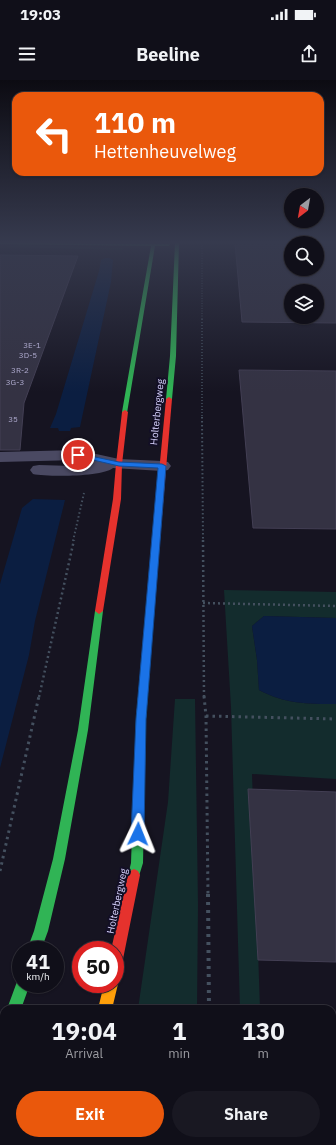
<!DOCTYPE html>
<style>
body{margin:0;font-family:"IBM Plex Sans",sans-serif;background:#191822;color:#f1f3f6;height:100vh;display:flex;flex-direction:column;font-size:15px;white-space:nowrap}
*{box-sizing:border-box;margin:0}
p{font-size:13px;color:#9c9ca2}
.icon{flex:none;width:22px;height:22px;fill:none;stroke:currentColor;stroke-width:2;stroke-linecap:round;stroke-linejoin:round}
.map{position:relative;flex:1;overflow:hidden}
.panel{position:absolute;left:0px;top:925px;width:336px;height:140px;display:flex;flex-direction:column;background:#100f19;border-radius:12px 12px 0 0;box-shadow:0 1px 3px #0004,0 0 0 1px #302f38}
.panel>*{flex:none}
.banner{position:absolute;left:12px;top:12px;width:312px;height:84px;border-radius:12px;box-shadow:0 1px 3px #0004,0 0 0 1px #302f38;background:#ea580c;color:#fff;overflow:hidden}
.needle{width:26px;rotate:211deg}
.controls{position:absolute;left:284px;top:108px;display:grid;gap:8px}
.controls a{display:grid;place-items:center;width:40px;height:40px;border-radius:50%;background:#100f19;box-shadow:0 1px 3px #0004,0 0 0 1px #302f38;font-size:20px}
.speed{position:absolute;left:12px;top:861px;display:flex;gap:8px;font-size:20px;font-weight:700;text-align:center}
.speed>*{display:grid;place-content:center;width:52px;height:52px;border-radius:50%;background:#100f19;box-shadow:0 1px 3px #0004,0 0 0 1px #302f38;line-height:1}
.speed small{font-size:10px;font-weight:400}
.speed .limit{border:6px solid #d22;background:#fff;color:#111}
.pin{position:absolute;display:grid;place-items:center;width:34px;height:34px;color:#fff;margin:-17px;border:2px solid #fff;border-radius:50%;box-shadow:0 1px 4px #0007}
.me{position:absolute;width:44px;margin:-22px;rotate:2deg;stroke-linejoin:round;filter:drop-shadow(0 0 3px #0008)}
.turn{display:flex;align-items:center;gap:14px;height:84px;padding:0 16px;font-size:18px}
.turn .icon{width:52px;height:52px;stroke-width:2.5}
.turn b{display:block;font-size:28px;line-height:34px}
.eta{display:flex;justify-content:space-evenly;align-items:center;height:68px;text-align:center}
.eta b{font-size:24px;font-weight:700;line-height:28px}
.primary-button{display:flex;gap:8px;margin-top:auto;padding:8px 16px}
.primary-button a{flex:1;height:46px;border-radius:24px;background:#ea580c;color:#fff;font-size:16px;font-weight:700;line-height:46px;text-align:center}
.primary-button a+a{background:#191822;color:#f1f3f6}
.status{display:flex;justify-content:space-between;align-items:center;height:28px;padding:0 20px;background:#100f19;direction:ltr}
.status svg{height:11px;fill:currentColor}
header{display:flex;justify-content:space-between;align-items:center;height:52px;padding:0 16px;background:#100f19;font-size:18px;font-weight:700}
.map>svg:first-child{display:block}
.green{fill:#132c2d}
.water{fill:#0b1e41}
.building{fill:#343243;stroke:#433f54;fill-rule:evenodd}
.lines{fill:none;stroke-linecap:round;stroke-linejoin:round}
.path-far5{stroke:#44505f;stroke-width:1;stroke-dasharray:1 1.5;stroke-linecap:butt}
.path-far4{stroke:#44505f;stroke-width:1.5;stroke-dasharray:1 2;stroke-linecap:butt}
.path-far3{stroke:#44505f;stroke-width:2;stroke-dasharray:1.5 2.5;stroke-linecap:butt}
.path-far2{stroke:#44505f;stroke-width:2.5;stroke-dasharray:2 3;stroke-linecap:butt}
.path-far1{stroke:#44505f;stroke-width:3;stroke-dasharray:2.5 4;stroke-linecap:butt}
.path{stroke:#44505f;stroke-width:4;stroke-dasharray:3 5;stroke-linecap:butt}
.lane{fill:#4a4962;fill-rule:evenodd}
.street{fill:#4a4962;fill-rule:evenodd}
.fast{fill:#30b455;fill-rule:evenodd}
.slow{fill:#ff9f0a;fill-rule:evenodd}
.jam{fill:#e5322d;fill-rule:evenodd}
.route{fill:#1a73e8;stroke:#114b97}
.labels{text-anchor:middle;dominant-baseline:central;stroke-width:4;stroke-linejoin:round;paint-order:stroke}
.number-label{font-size:8px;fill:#b0acd0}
.street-label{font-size:10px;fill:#d9d4ff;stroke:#130f26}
</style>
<div class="status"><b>19:03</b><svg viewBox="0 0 49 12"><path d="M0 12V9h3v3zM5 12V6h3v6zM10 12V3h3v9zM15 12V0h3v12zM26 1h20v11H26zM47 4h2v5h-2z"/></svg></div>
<header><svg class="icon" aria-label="menu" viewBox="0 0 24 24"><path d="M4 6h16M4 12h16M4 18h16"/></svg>Beeline<svg class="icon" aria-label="share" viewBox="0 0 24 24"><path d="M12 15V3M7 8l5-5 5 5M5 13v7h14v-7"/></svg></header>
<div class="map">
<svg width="336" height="1065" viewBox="0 0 336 1065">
<rect width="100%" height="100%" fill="#161421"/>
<g class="green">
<path d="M 18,165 L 123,168 L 123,170 L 5,167 Z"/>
<path d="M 224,510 L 336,512 L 336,538 L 264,536 L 252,546 L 257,580 L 259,610 C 285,624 307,624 336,624 L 336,699 L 252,694 L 260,929 L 240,929 L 231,627 Z"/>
<path d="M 175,619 L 195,619 L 198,825 L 197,929 L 138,929 L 168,722 Z"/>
<path d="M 111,1061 L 195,1061 L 195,1065 L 110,1065 Z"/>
</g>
<g class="water">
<path d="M 105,178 L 109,178 L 113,180 L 111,202 L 80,347 L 71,348 L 70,351 L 59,351 L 58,348 L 50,348 L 56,334 L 99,191 L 101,180 Z"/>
<path d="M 33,419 L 65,420 L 35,541 L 29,575 L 0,688 L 0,504 L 22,428 Z"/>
<path d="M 264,536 L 336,538 L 336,624 C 307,624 285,624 259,610 L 257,580 L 252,546 Z"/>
</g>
<g class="building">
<path d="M 235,163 L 336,163 L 336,243 L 242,242 ZM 291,163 L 317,163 L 317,189 L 291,189 ZM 291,211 L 317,211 L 317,237 L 291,237 Z"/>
<path d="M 0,175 L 78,176 L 24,323 L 20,370 L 0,370 Z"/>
<path d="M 239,290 L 336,291 L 336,449 L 253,448 Z"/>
<path d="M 248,709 L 336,712 L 336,882 L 258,880 Z"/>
</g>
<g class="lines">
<path class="path-far5" d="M 202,163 L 202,240"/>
<path class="path-far4" d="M 202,239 L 202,338"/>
<g class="path-far3">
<path d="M 202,337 L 203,461"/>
<path d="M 73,461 L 84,413"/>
</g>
<g class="path-far2">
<path d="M 203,460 L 204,617"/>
<path d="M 203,523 L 336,526"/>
<path d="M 39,617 L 74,460"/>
</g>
<g class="path-far1">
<path d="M 204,616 L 206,636 L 208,815"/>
<path d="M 206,636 L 336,639"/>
<path d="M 0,791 L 39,616"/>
</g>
<g class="path">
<path d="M 208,814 L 209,929"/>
<path d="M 210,1061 L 210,1065"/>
</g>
<rect class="lane" x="332" y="1031" width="4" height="30"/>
<path class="street" d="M 78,370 L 119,379 L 162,381 L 168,382 L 171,386 L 168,390 L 162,391 L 113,388 C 103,397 47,397 33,394 L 30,390 L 33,386 L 39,385 L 73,386 L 92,383 L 78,380 L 0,382 L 0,372 Z"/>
<g class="fast">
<path d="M 0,163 L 170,164 L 169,166 L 155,166 L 127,333 L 122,332 L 151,166 L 0,164 Z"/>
<path d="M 175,163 L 179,163 L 176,276 L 172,319 L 169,321 L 166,319 L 170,276 Z"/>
<path d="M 151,515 L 155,518 L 146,639 L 143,783 L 138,799 L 134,801 L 130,799 L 128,795 L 131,783 L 136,639 L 147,518 Z"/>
<path d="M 99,528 L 103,531 L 88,650 L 65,779 L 48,851 L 41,870 L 27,870 L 34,851 L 53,779 L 78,650 L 95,531 Z"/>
<path d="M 21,898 L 21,904 L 30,904 L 21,929 L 7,929 L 18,899 Z"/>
<path d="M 4,950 L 4,974 L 0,975 L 0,951 Z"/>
<path d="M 65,1061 L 81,1061 L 80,1065 L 64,1065 Z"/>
</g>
<path class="slow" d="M 115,899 L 118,904 L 112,929 L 98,929 L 104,904 L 115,904 Z"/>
<g class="jam">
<path d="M 169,317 L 172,319 L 155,518 L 151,521 L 147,518 L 166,319 Z"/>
<path d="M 125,330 L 128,332 L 122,384 L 121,419 L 103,531 L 99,534 L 95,531 L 113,419 L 116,384 L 122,332 Z"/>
<path d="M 134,789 L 138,791 L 140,795 L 122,884 L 120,889 L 115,891 L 115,870 L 111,870 L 128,795 L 130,791 Z"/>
</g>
</g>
<linearGradient id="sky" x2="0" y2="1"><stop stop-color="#0c0b12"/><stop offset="0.52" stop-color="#363a4e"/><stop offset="1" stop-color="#363a4e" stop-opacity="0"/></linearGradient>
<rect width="336" height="312" fill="url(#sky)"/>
<path class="route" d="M 76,373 L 119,382 L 162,384 L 166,386 L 146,639 L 144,754 L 142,758 L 138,759 L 133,758 L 131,754 L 136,639 L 158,388 L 119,386 L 76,376 Z"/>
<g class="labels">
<g class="number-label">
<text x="32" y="265">3E-1</text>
<text x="28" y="275">3D-5</text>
<text x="20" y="290">3R-2</text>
<text x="15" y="302">3G-3</text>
<text x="13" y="339">35</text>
</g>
<g class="street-label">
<text transform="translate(157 332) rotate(-84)">Holterbergweg</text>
<text transform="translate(117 821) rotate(-78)">Holterbergweg</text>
</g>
</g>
</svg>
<div class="controls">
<a><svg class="needle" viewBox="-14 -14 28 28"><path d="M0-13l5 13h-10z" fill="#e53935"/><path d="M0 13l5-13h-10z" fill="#9c9ca2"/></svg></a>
<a><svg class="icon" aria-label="search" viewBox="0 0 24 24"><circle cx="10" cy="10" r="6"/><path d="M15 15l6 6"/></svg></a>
<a><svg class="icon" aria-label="layers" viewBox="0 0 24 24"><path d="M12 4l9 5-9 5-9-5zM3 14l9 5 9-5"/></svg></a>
</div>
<div class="speed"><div>41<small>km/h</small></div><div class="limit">50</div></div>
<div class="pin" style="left:78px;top:375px;background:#d93025"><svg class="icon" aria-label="arrive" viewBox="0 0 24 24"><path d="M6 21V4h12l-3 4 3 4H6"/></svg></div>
<svg class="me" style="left:138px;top:754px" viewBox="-20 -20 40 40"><path d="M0-17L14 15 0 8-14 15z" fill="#1a73e8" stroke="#fff" stroke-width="4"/></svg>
<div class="banner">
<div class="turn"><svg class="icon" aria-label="left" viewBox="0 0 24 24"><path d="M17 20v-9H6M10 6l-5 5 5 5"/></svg><div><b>110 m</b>Hettenheuvelweg</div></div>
</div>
<section class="panel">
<div class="eta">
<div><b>19:04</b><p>Arrival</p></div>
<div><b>1</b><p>min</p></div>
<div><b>130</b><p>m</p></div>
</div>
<div class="primary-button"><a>Exit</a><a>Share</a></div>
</section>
</div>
